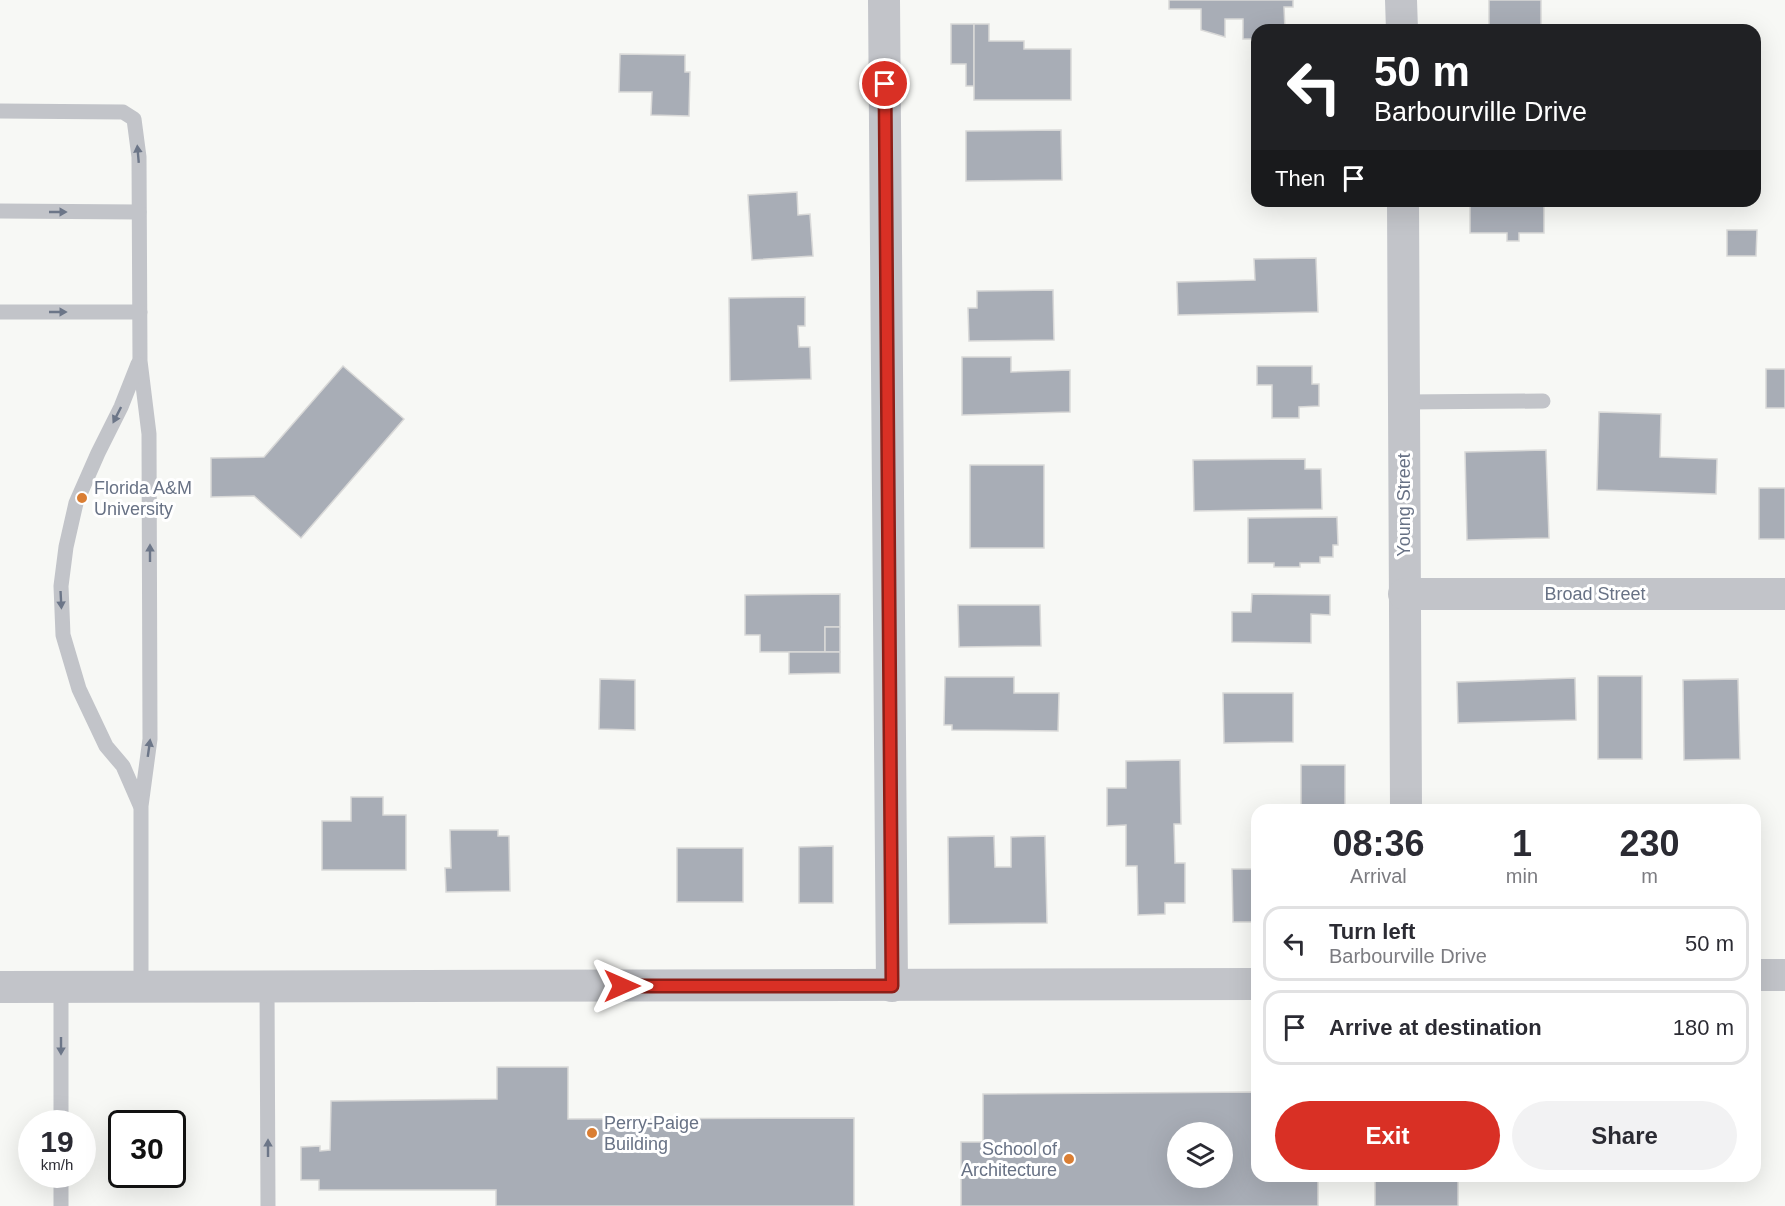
<!DOCTYPE html>
<style>
body{margin:0;font-family:Arial,sans-serif;background:#f2f2f3;color:#2b2b33;height:100vh;display:flex;flex-direction:column;font-size:22px;white-space:nowrap}
*{box-sizing:border-box;margin:0}
p{font-size:20px;color:#7c7c81}
.icon{flex:none;width:33px;height:33px;fill:none;stroke:currentColor;stroke-width:2;stroke-linecap:round;stroke-linejoin:round}
.map{position:relative;flex:1;overflow:hidden}
.drawer{position:absolute;left:1251px;top:804px;width:510px;height:378px;display:flex;flex-direction:column;background:#fff;border-radius:18px;box-shadow:0 6px 24px #0002}
.drawer>*{flex:none}
.banner{position:absolute;left:1251px;top:24px;width:510px;height:183px;border-radius:18px;box-shadow:0 6px 24px #0002;background:#202124;color:#fff;overflow:hidden}
.buttons{position:absolute;left:1167px;top:1122px;display:grid;gap:12px}
.buttons a{display:grid;place-items:center;width:66px;height:66px;border-radius:50%;background:#fff;box-shadow:0 6px 24px #0002;font-size:30px}
.speed{position:absolute;left:18px;top:1110px;display:flex;gap:12px;font-size:30px;font-weight:700;text-align:center}
.speed>*{display:grid;place-content:center;width:78px;height:78px;border-radius:50%;background:#fff;box-shadow:0 6px 24px #0002;line-height:1}
.speed small{font-size:15px;font-weight:400}
.speed .limit{border:3px solid #111;border-radius:9px;background:#fff;color:#111}
.pin{position:absolute;display:grid;place-items:center;width:51px;height:51px;color:#fff;margin:-26px;border:3px solid #fff;border-radius:50%;box-shadow:0 2px 6px #0007}
.me{position:absolute;width:66px;margin:-33px;rotate:90deg;stroke-linejoin:round;filter:drop-shadow(0 0 4px #0008)}
.turn{display:flex;align-items:center;gap:21px;height:126px;padding:0 24px;font-size:27px}
.turn .icon{width:78px;height:78px;stroke-width:2.5}
.turn b{display:block;font-size:42px;line-height:51px}
.then{display:flex;align-items:center;height:57px;padding:0 24px;background:#0003;gap:12px;font-size:22px}
.eta{display:flex;justify-content:space-evenly;align-items:center;height:102px;text-align:center}
.eta b{font-size:36px;font-weight:700;line-height:42px}
.cta{display:flex;gap:12px;margin-top:auto;padding:12px 24px}
.cta a{flex:1;height:69px;border-radius:36px;background:#d93025;color:#fff;font-size:24px;font-weight:700;line-height:69px;text-align:center}
.cta a+a{background:#f2f2f3;color:#2b2b33}
ul{padding:0;list-style:none}
li{display:flex;align-items:center;gap:18px;height:75px;margin:0 12px 9px;padding:0 12px;border:3px solid #e1e1e2;border-radius:18px}
li div{flex:1}
li b{display:block;font-size:22px}
li em{font-style:normal}
.map>svg:first-child{display:block}
.building{fill:#a8adb6;stroke:#d9d9d8;stroke-width:1.5;fill-rule:evenodd}
.lines{fill:none;stroke-linecap:round;stroke-linejoin:round}
.service{stroke:#c2c4c9;stroke-width:15}
.minor{stroke:#c2c4c9;stroke-width:32}
.oneway{fill:#6c7688}
.route-casing{stroke:#8d1f18;stroke-width:15}
.route{stroke:#d93025;stroke-width:10}
.poi-dot{fill:#da7e33;stroke:#fff;stroke-width:2}
.labels{text-anchor:middle;dominant-baseline:central;stroke-width:6;stroke-linejoin:round;paint-order:stroke}
.poi-label{font-size:18px;fill:#687285;stroke:#fff;text-anchor:start}
.street-label{font-size:18px;fill:#687285;stroke:#fff}
</style>
<div class="map">
<svg width="1785" height="1206" viewBox="0 0 1785 1206">
<rect width="100%" height="100%" fill="#f7f8f5"/>
<g class="building">
<path d="M 1169,0 L 1293,0 L 1293,7 L 1284,7 L 1285,30 L 1257,30 L 1257,39 L 1243,39 L 1243,19 L 1225,19 L 1225,37 L 1201,30 L 1201,9 L 1169,9 Z"/>
<rect x="1489" y="0" width="52" height="30"/>
<path d="M 951,24 L 974,24 L 974,86 L 966,86 L 966,64 L 951,64 Z"/>
<path d="M 974,24 L 989,24 L 989,41 L 1024,41 L 1024,49 L 1071,49 L 1071,100 L 974,100 Z"/>
<path d="M 620,54 L 685,55 L 685,72 L 690,72 L 689,116 L 651,115 L 652,92 L 619,92 Z"/>
<rect x="1253" y="59" width="4" height="56"/>
<path d="M 1061,130 L 1062,180 L 966,181 L 966,131 Z"/>
<path d="M 797,192 L 798,215 L 810,214 L 813,256 L 752,260 L 748,195 Z"/>
<path d="M 1470,201 L 1544,201 L 1544,233 L 1519,233 L 1519,241 L 1507,241 L 1507,233 L 1470,233 Z"/>
<path d="M 1727,230 L 1757,230 L 1756,256 L 1727,256 Z"/>
<path d="M 1316,258 L 1318,312 L 1178,315 L 1177,282 L 1255,280 L 1254,259 Z"/>
<path d="M 1053,290 L 1054,340 L 969,341 L 968,308 L 977,308 L 977,291 Z"/>
<path d="M 805,297 L 805,326 L 798,326 L 799,347 L 810,347 L 811,379 L 730,381 L 729,298 Z"/>
<path d="M 962,357 L 1011,357 L 1011,372 L 1070,370 L 1070,412 L 962,415 Z"/>
<path d="M 343,366 L 404,419 L 301,538 L 254,496 L 211,497 L 211,458 L 264,457 Z"/>
<path d="M 1257,366 L 1312,366 L 1312,384 L 1319,384 L 1319,406 L 1299,407 L 1299,418 L 1272,418 L 1272,385 L 1257,385 Z"/>
<rect x="1766" y="369" width="19" height="39"/>
<path d="M 1599,412 L 1661,414 L 1660,457 L 1717,459 L 1716,494 L 1597,490 Z"/>
<path d="M 1546,450 L 1549,538 L 1467,540 L 1465,452 Z"/>
<path d="M 1305,459 L 1305,469 L 1321,469 L 1322,509 L 1194,511 L 1193,460 Z"/>
<rect x="970" y="465" width="74" height="83"/>
<rect x="1759" y="488" width="26" height="51"/>
<path d="M 1337,517 L 1338,545 L 1333,545 L 1333,557 L 1320,557 L 1320,563 L 1300,563 L 1300,567 L 1274,567 L 1274,563 L 1248,563 L 1248,518 Z"/>
<path d="M 840,594 L 840,627 L 825,627 L 825,652 L 760,652 L 760,635 L 745,635 L 745,595 Z"/>
<path d="M 1252,594 L 1330,595 L 1330,615 L 1311,614 L 1311,643 L 1232,642 L 1232,612 L 1251,612 Z"/>
<path d="M 958,605 L 1040,605 L 1041,646 L 959,647 Z"/>
<rect x="825" y="627" width="15" height="25"/>
<path d="M 789,652 L 840,652 L 840,673 L 789,674 Z"/>
<rect x="1598" y="676" width="44" height="83"/>
<path d="M 945,677 L 1014,677 L 1014,693 L 1059,693 L 1058,731 L 952,730 L 952,725 L 944,725 Z"/>
<path d="M 1575,678 L 1576,720 L 1458,723 L 1457,682 Z"/>
<path d="M 600,679 L 635,680 L 635,730 L 599,729 Z"/>
<path d="M 1738,679 L 1740,759 L 1684,760 L 1683,680 Z"/>
<path d="M 1223,693 L 1293,693 L 1293,742 L 1224,743 Z"/>
<path d="M 1180,760 L 1181,824 L 1174,824 L 1175,863 L 1185,863 L 1185,903 L 1165,903 L 1165,914 L 1138,915 L 1137,866 L 1126,866 L 1126,825 L 1107,826 L 1107,788 L 1126,788 L 1126,761 Z"/>
<rect x="1301" y="765" width="44" height="42"/>
<path d="M 351,797 L 383,797 L 383,815 L 406,815 L 406,870 L 322,870 L 322,821 L 351,821 Z"/>
<path d="M 1352,806 L 1352,810 L 1301,810 L 1301,807 Z"/>
<path d="M 450,830 L 498,830 L 498,836 L 509,836 L 510,891 L 446,892 L 445,868 L 451,868 Z"/>
<path d="M 994,836 L 995,867 L 1011,867 L 1011,837 L 1045,836 L 1047,923 L 949,924 L 948,837 Z"/>
<path d="M 833,846 L 833,903 L 799,903 L 799,847 Z"/>
<rect x="677" y="848" width="66" height="54"/>
<path d="M 1232,869 L 1257,869 L 1257,922 L 1233,922 Z"/>
<path d="M 497,1067 L 568,1067 L 568,1119 L 854,1118 L 854,1206 L 496,1206 L 496,1190 L 319,1190 L 319,1180 L 301,1180 L 301,1147 L 320,1146 L 320,1151 L 330,1150 L 331,1101 L 497,1099 Z"/>
<path d="M 1257,1092 L 1257,1176 L 1318,1176 L 1318,1206 L 961,1206 L 961,1142 L 983,1142 L 983,1094 ZM 1178,1132 L 1222,1132 L 1222,1178 L 1178,1178 Z"/>
<rect x="1375" y="1176" width="83" height="30"/>
</g>
<g class="lines">
<g class="service">
<path d="M 0,111 L 123,112 L 134,119 L 139,157 L 140,361 L 149,434 L 150,739 L 141,806 L 141,987"/>
<path d="M 0,211 L 139,212"/>
<path d="M 0,312 L 140,312"/>
<path d="M 138,364 L 121,407 L 98,453 L 76,503 L 66,547 L 61,586 L 63,635 L 79,689 L 106,746 L 123,766 L 140,805"/>
<path d="M 1404,402 L 1543,401"/>
<path d="M 61,987 L 61,1124"/>
<path d="M 267,987 L 268,1206"/>
<path d="M 61,1174 L 61,1206"/>
</g>
<g class="minor">
<path d="M 884,0 L 892,986"/>
<path d="M 1401,0 L 1402,30"/>
<path d="M 1403,201 L 1406,810"/>
<path d="M 1404,594 L 1785,594"/>
<path d="M 1755,975 L 1785,975"/>
<path d="M 0,987 L 1257,984"/>
</g>
</g>
<defs><path id="oneway-solid" d="M-6-.8H1V-3.2L6.5 0L1 3.2V.8H-6Z" transform="scale(1.5)"/></defs>
<g class="oneway">
<use href="#oneway-solid" transform="translate(138 154) rotate(-95)"/>
<use href="#oneway-solid" transform="translate(58 212)"/>
<use href="#oneway-solid" transform="translate(58 312)"/>
<use href="#oneway-solid" transform="translate(117 415) rotate(117)"/>
<use href="#oneway-solid" transform="translate(150 553) rotate(-90)"/>
<use href="#oneway-solid" transform="translate(61 600) rotate(87)"/>
<use href="#oneway-solid" transform="translate(149 748) rotate(-82)"/>
<use href="#oneway-solid" transform="translate(61 1046) rotate(90)"/>
<use href="#oneway-solid" transform="translate(268 1148) rotate(-90)"/>
</g>
<g class="lines">
<defs>
<path id="route" d="M 622,986 L 892,986 L 885,84"/>
</defs>
<use href="#route" class="route-casing"/>
<use href="#route" class="route"/>
</g>
<g class="poi-dot">
<circle cx="82" cy="498" r="6"/>
<circle cx="592" cy="1133" r="6"/>
<circle cx="1069" cy="1159" r="6"/>
</g>
<g class="labels">
<g class="poi-label">
<text x="94" y="488">Florida A&amp;M<tspan x="94" dy="21">University</tspan></text>
<text x="604" y="1123">Perry-Paige<tspan x="604" dy="21">Building</tspan></text>
<text x="1057" y="1149" text-anchor="end">School of<tspan x="1057" dy="21">Architecture</tspan></text>
</g>
<g class="street-label">
<text transform="translate(1404 505) rotate(-90)">Young Street</text>
<text x="1595" y="594">Broad Street</text>
</g>
</g>
</svg>
<div class="buttons">
<a><svg class="icon" aria-label="layers" viewBox="0 0 24 24"><path d="M12 4l9 5-9 5-9-5zM3 14l9 5 9-5"/></svg></a>
</div>
<div class="speed"><div>19<small>km/h</small></div><div class="limit">30</div></div>
<div class="pin" style="left:885px;top:84px;background:#d93025"><svg class="icon" aria-label="arrive" viewBox="0 0 24 24"><path d="M6 21V4h12l-3 4 3 4H6"/></svg></div>
<svg class="me" style="left:622px;top:986px" viewBox="-20 -20 40 40"><path d="M0-17L14 15 0 8-14 15z" fill="#d93025" stroke="#fff" stroke-width="4"/></svg>
<div class="banner">
<div class="turn"><svg class="icon" aria-label="left" viewBox="0 0 24 24"><path d="M17 20v-9H6M10 6l-5 5 5 5"/></svg><div><b>50 m</b>Barbourville Drive</div></div>
<div class="then">Then<svg class="icon" aria-label="arrive" viewBox="0 0 24 24"><path d="M6 21V4h12l-3 4 3 4H6"/></svg></div>
</div>
<section class="drawer">
<div class="eta">
<div><b>08:36</b><p>Arrival</p></div>
<div><b>1</b><p>min</p></div>
<div><b>230</b><p>m</p></div>
</div>
<ul>
<li><svg class="icon" aria-label="left" viewBox="0 0 24 24"><path d="M17 20v-9H6M10 6l-5 5 5 5"/></svg><div><b>Turn left</b><p>Barbourville Drive</p></div><em>50 m</em></li>
<li><svg class="icon" aria-label="arrive" viewBox="0 0 24 24"><path d="M6 21V4h12l-3 4 3 4H6"/></svg><div><b>Arrive at destination</b></div><em>180 m</em></li>
</ul>
<div class="cta"><a>Exit</a><a>Share</a></div>
</section>
</div>
